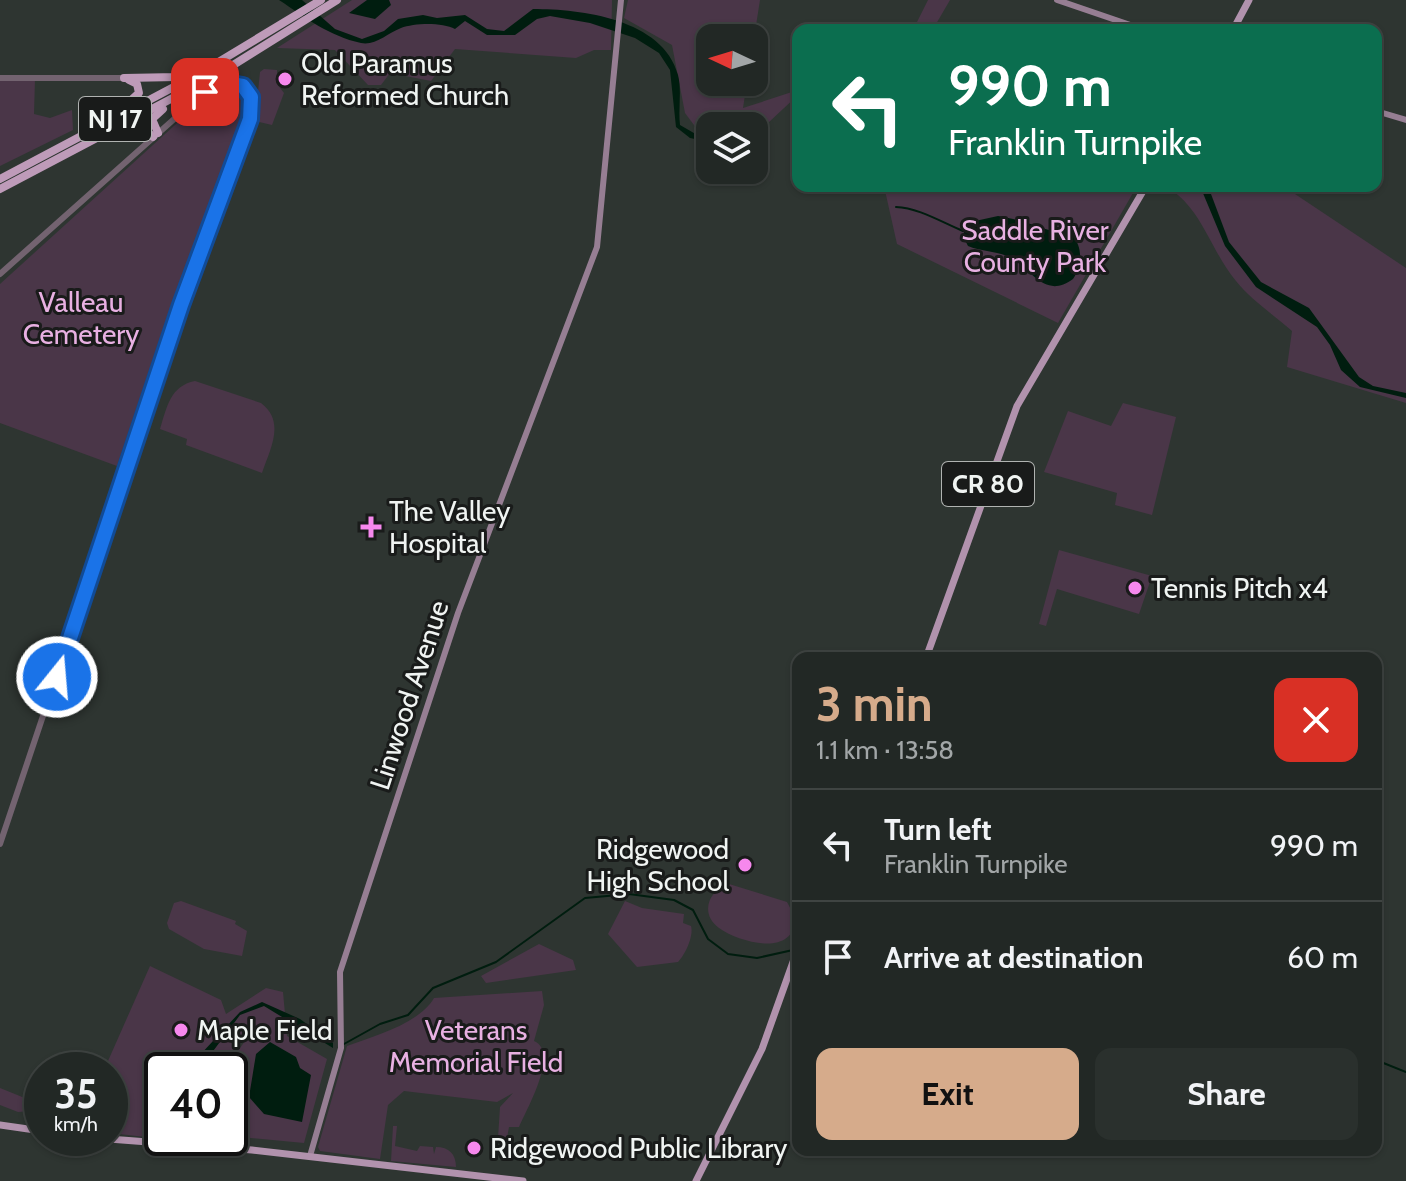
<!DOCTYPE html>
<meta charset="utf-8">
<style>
body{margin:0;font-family:Cabin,sans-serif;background:#2a302d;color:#f1f3f6;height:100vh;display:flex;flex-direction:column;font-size:30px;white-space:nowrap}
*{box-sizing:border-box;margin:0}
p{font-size:26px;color:#a2a6a7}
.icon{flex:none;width:44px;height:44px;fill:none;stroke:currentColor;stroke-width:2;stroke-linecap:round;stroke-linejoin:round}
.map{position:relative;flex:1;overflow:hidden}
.details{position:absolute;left:792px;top:652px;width:590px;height:504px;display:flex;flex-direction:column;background:#222825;border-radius:16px;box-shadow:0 2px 6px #0004,0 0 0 2px #3f4442}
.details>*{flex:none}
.banner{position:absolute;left:792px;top:24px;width:590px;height:168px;border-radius:16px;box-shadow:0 2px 6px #0004,0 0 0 2px #3f4442;background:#0b6e4f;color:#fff;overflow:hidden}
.needle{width:52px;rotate:274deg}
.controls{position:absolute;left:696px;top:24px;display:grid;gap:16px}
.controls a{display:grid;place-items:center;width:72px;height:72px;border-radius:16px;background:#222825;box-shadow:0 2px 6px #0004,0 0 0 2px #3f4442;font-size:40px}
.speed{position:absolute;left:24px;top:1052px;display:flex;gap:16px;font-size:40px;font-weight:700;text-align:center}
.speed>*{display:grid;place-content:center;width:104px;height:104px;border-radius:50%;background:#222825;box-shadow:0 2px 6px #0004,0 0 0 2px #3f4442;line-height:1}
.speed small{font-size:20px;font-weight:400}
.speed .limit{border:4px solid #111;border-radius:12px;background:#fff;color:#111}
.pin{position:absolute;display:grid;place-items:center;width:68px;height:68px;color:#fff;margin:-34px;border-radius:16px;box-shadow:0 4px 12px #0006}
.me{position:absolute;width:88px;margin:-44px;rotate:17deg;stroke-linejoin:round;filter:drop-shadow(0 0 6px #0008)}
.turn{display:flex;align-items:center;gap:28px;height:168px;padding:0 24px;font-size:36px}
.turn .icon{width:104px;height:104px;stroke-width:2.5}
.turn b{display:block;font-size:56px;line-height:68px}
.round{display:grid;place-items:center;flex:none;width:84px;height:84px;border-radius:16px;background:#2a302d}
.overview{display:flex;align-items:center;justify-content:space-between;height:136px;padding:0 24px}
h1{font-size:48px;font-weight:700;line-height:60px;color:#d6ab8b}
.primary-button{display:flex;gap:16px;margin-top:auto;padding:16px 24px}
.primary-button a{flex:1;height:92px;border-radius:16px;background:#d6ab8b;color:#111;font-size:32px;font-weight:700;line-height:92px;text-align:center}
.primary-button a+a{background:#2a302d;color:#f1f3f6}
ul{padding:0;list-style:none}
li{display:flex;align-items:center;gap:24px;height:112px;padding:0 24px;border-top:2px solid #3f4442}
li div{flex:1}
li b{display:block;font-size:30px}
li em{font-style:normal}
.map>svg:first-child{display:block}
.green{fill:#4a3648}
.water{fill:#001d0f}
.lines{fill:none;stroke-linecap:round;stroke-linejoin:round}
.stream{stroke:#001d0f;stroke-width:2}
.tertiary{stroke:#736370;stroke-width:6}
.secondary{stroke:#967e93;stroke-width:6}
.primary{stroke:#b192ad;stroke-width:7}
.trunk{stroke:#be9bb9;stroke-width:8}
.route-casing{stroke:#114b97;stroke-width:20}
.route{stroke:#1a73e8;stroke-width:14}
.poi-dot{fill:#f688ed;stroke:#191b1a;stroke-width:3}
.labels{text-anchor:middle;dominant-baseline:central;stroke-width:6;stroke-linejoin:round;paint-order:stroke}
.shield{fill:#191b1a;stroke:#b0b3b1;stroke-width:2}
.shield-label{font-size:26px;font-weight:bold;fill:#f0f4f2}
.poi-label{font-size:28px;fill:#f0f4f2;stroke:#191b1a;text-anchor:start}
.park-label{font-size:28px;fill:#e8b0e2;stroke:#191b1a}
.street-label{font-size:28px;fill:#f0f4f2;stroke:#191b1a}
</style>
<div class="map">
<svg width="1406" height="1181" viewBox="0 0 1406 1181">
<rect width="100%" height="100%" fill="#2e3531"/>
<g class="green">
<path d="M 352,0 L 612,0 L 611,50 L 594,50 L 576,58 L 455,49 L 431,81 L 390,73 L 381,85 L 368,85 L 335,50 L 277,48 Z"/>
<path d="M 628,0 L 760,0 L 754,38 L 710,38 L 710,82 L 747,82 L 743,108 L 798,90 L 798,95 L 768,123 L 710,126 L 710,132 L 700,133 L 685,113 L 672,45 L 624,18 Z"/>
<path d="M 928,0 L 950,0 L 936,24 L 928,23 L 925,30 L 913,30 Z"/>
<path d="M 264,69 L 277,70 L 277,84 L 284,93 L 272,125 L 255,121 L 260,72 Z"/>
<path d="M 0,78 L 35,79 L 34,114 L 50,118 L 72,110 L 73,130 L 0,166 Z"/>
<path d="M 229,88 L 239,90 L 246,100 L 243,124 L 171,305 L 117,466 L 0,423 L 0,284 L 197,105 Z"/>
<path d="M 884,186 L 1137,186 L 1058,323 L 897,244 Z"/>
<path d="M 1166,186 L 1283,186 L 1406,268 L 1406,403 L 1287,367 L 1292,331 C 1274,315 1251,300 1236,281 C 1210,250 1203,209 1166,186 Z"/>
<path d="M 195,381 L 261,403 C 286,422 270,449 262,473 L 186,445 L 187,439 L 160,429 C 167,407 170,386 195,381 Z"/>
<path d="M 1123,403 L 1176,417 L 1152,515 L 1115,505 L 1117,493 L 1044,472 L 1068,411 L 1111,426 Z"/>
<path d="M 1059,550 L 1152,576 L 1139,614 L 1057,589 L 1046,626 L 1039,624 Z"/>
<path d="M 729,884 L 787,902 L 795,917 C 796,958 740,943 719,928 C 699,914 709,889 729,884 Z"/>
<path d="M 181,901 L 236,921 L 235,924 L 247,931 L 242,956 L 204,949 L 169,929 L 167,923 L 174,903 Z"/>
<path d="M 625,901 L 642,908 L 684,914 L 683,923 L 691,926 C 694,936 685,955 678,962 L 637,967 L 608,934 Z"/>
<path d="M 539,944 L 573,960 L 576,970 L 486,983 L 481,976 Z"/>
<path d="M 150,966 L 221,1000 L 226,1014 L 266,988 L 283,992 L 287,1036 L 327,1059 L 304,1143 L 230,1136 L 230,1115 L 240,1079 L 225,1069 L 255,1027 L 241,1036 L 222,1070 L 162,1070 L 162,1138 L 181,1141 L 110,1133 L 110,1070 L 104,1070 Z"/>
<path d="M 542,991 L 544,1005 L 534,1041 C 560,1052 526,1110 519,1127 L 509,1127 L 507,1138 L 498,1138 L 500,1107 L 513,1093 L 497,1102 L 404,1091 L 388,1105 L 380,1159 L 320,1151 L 318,1147 L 347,1046 C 374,1036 419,1024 434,998 Z"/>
<path d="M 0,1088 L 42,1105 L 42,1110 L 18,1112 L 0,1105 Z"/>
<path d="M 393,1126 L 397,1126 L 395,1146 L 417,1151 L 420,1146 L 433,1147 L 434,1154 L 436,1147 C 449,1147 456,1154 456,1167 L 391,1161 Z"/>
</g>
<g class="water">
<path d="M 279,0 L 302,0 L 335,29 L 362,39 L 384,31 L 398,19 L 423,15 L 437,18 L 465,15 L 487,29 L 504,31 L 533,9 C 581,9 663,19 678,75 C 682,91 678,108 680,125 L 699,136 L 710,134 L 710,142 L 690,138 L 676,127 L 670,70 L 659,53 L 635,38 L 590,23 L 550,16 L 537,19 L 515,35 L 487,35 L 465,21 L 455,29 C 442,22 414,23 401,28 C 388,33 375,46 361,43 C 329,36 306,18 279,0 Z"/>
<path d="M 367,0 L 389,0 L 391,5 L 375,19 L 349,13 Z"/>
<path d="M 1200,186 L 1208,186 L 1229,242 L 1261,282 L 1309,308 L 1359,377 L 1373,386 L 1406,393 L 1406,398 L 1360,387 L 1341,370 L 1330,345 L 1317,327 L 1256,287 L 1225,246 Z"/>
<path d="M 998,216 C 1025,220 1048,232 1073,236 C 1083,248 1082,266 1073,279 C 1043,301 1031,266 1007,256 C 994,251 980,251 968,246 L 963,236 L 966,223 Z"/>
<path d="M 262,1002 L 300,1019 L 333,1043 L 333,1048 L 264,1006 L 240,1015 L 199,1070 L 186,1070 L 240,1012 Z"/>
<path d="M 270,1042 L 296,1057 L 300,1068 L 311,1075 L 302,1122 L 264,1114 L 249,1097 L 256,1054 Z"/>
</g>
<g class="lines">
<g class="stream">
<path d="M 896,207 C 919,208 941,222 963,231"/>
<path d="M 344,1044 L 380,1024 L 408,1015 L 433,988 L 496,962 L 585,898 L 629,894 L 674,900 L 693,910 L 708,939 L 728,954 L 757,958 L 793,950"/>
<path d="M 1376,1060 L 1406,1072"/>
</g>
<g class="tertiary">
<path d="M 0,78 L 124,78"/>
<path d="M 0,274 L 200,96 C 238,69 260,87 247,130 L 184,296 L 0,844"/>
</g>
<g class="secondary">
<path d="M 1057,0 L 1145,30"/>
<path d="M 1376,111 L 1406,120"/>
<path d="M 310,1156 L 341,1048 L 340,972 L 458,613 L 597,247 L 621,0"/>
</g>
<g class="primary">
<path d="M 1233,30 L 1249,0"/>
<path d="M 926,658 L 1017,406 L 1146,186"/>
<path d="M 0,1125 L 42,1131"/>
<path d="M 96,1138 L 252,1150 L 523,1181"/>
<path d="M 696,1181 L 762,1049 L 798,948"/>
</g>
<g class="trunk">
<path d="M 124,78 L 177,77 L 191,72"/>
<path d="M 119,111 L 139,93 L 137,84 L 129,80"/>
<path d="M 126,128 L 141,125 L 153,137"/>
<path d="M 158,133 L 152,119 L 163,109"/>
<path d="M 0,179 L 202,72 L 321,0"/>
<path d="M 0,189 L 222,72 L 337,0"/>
</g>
</g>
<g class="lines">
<defs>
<path id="route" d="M 57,677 L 181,305 L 250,119 L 251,97 L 243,86 L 225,83 L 205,92"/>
</defs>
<use href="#route" class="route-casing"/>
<use href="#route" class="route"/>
</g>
<g class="poi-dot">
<circle cx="285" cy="79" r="8"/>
<path d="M367 515h8v8h8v8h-8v8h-8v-8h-8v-8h8z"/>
<circle cx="1135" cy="588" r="8"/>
<circle cx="745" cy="865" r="8"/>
<circle cx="181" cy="1030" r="8"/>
<circle cx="474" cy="1148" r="8"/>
</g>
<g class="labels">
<g class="shield">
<rect x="79" y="97" width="72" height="44" rx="6"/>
<rect x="942" y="462" width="92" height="44" rx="6"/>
</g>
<g class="shield-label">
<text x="115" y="119">NJ 17</text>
<text x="988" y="484">CR 80</text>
</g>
<g class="poi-label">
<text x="301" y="63">Old Paramus<tspan x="301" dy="32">Reformed Church</tspan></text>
<text x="389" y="511">The Valley<tspan x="389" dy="32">Hospital</tspan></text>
<text x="1151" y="588">Tennis Pitch x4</text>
<text x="729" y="849" text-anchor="end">Ridgewood<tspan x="729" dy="32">High School</tspan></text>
<text x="197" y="1030">Maple Field</text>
<text x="490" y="1148">Ridgewood Public Library</text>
</g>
<g class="park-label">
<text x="1035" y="230">Saddle River<tspan x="1035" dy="32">County Park</tspan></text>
<text x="81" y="302">Valleau<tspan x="81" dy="32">Cemetery</tspan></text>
<text x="476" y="1030">Veterans<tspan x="476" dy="32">Memorial Field</tspan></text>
</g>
<g class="street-label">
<text transform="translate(409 695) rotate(-72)">Linwood Avenue</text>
</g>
</g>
</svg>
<div class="controls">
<a><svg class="needle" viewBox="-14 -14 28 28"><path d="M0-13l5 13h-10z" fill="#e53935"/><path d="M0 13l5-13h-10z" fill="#a2a6a7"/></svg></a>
<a><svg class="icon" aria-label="layers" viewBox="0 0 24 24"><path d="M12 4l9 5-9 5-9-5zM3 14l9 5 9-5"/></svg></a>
</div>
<div class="speed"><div>35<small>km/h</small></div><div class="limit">40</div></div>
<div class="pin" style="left:205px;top:92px;background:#d93025"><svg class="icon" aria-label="arrive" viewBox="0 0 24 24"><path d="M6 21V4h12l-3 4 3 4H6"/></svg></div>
<svg class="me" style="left:57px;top:677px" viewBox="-20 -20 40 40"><circle r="17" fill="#1a73e8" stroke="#fff" stroke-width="3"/><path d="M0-11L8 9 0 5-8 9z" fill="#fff"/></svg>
<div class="banner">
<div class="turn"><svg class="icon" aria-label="left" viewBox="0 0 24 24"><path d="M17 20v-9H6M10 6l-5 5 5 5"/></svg><div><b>990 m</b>Franklin Turnpike</div></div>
</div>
<section class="details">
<div class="overview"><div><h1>3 min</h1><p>1.1 km · 13:58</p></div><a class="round" style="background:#d93025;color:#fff"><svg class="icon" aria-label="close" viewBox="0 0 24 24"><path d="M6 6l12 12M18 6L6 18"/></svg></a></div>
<ul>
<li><svg class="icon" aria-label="left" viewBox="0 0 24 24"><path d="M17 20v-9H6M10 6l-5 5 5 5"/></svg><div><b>Turn left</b><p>Franklin Turnpike</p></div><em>990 m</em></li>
<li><svg class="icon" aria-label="arrive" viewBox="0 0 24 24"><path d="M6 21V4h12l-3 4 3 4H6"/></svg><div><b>Arrive at destination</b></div><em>60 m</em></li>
</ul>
<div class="primary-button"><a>Exit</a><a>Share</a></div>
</section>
</div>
